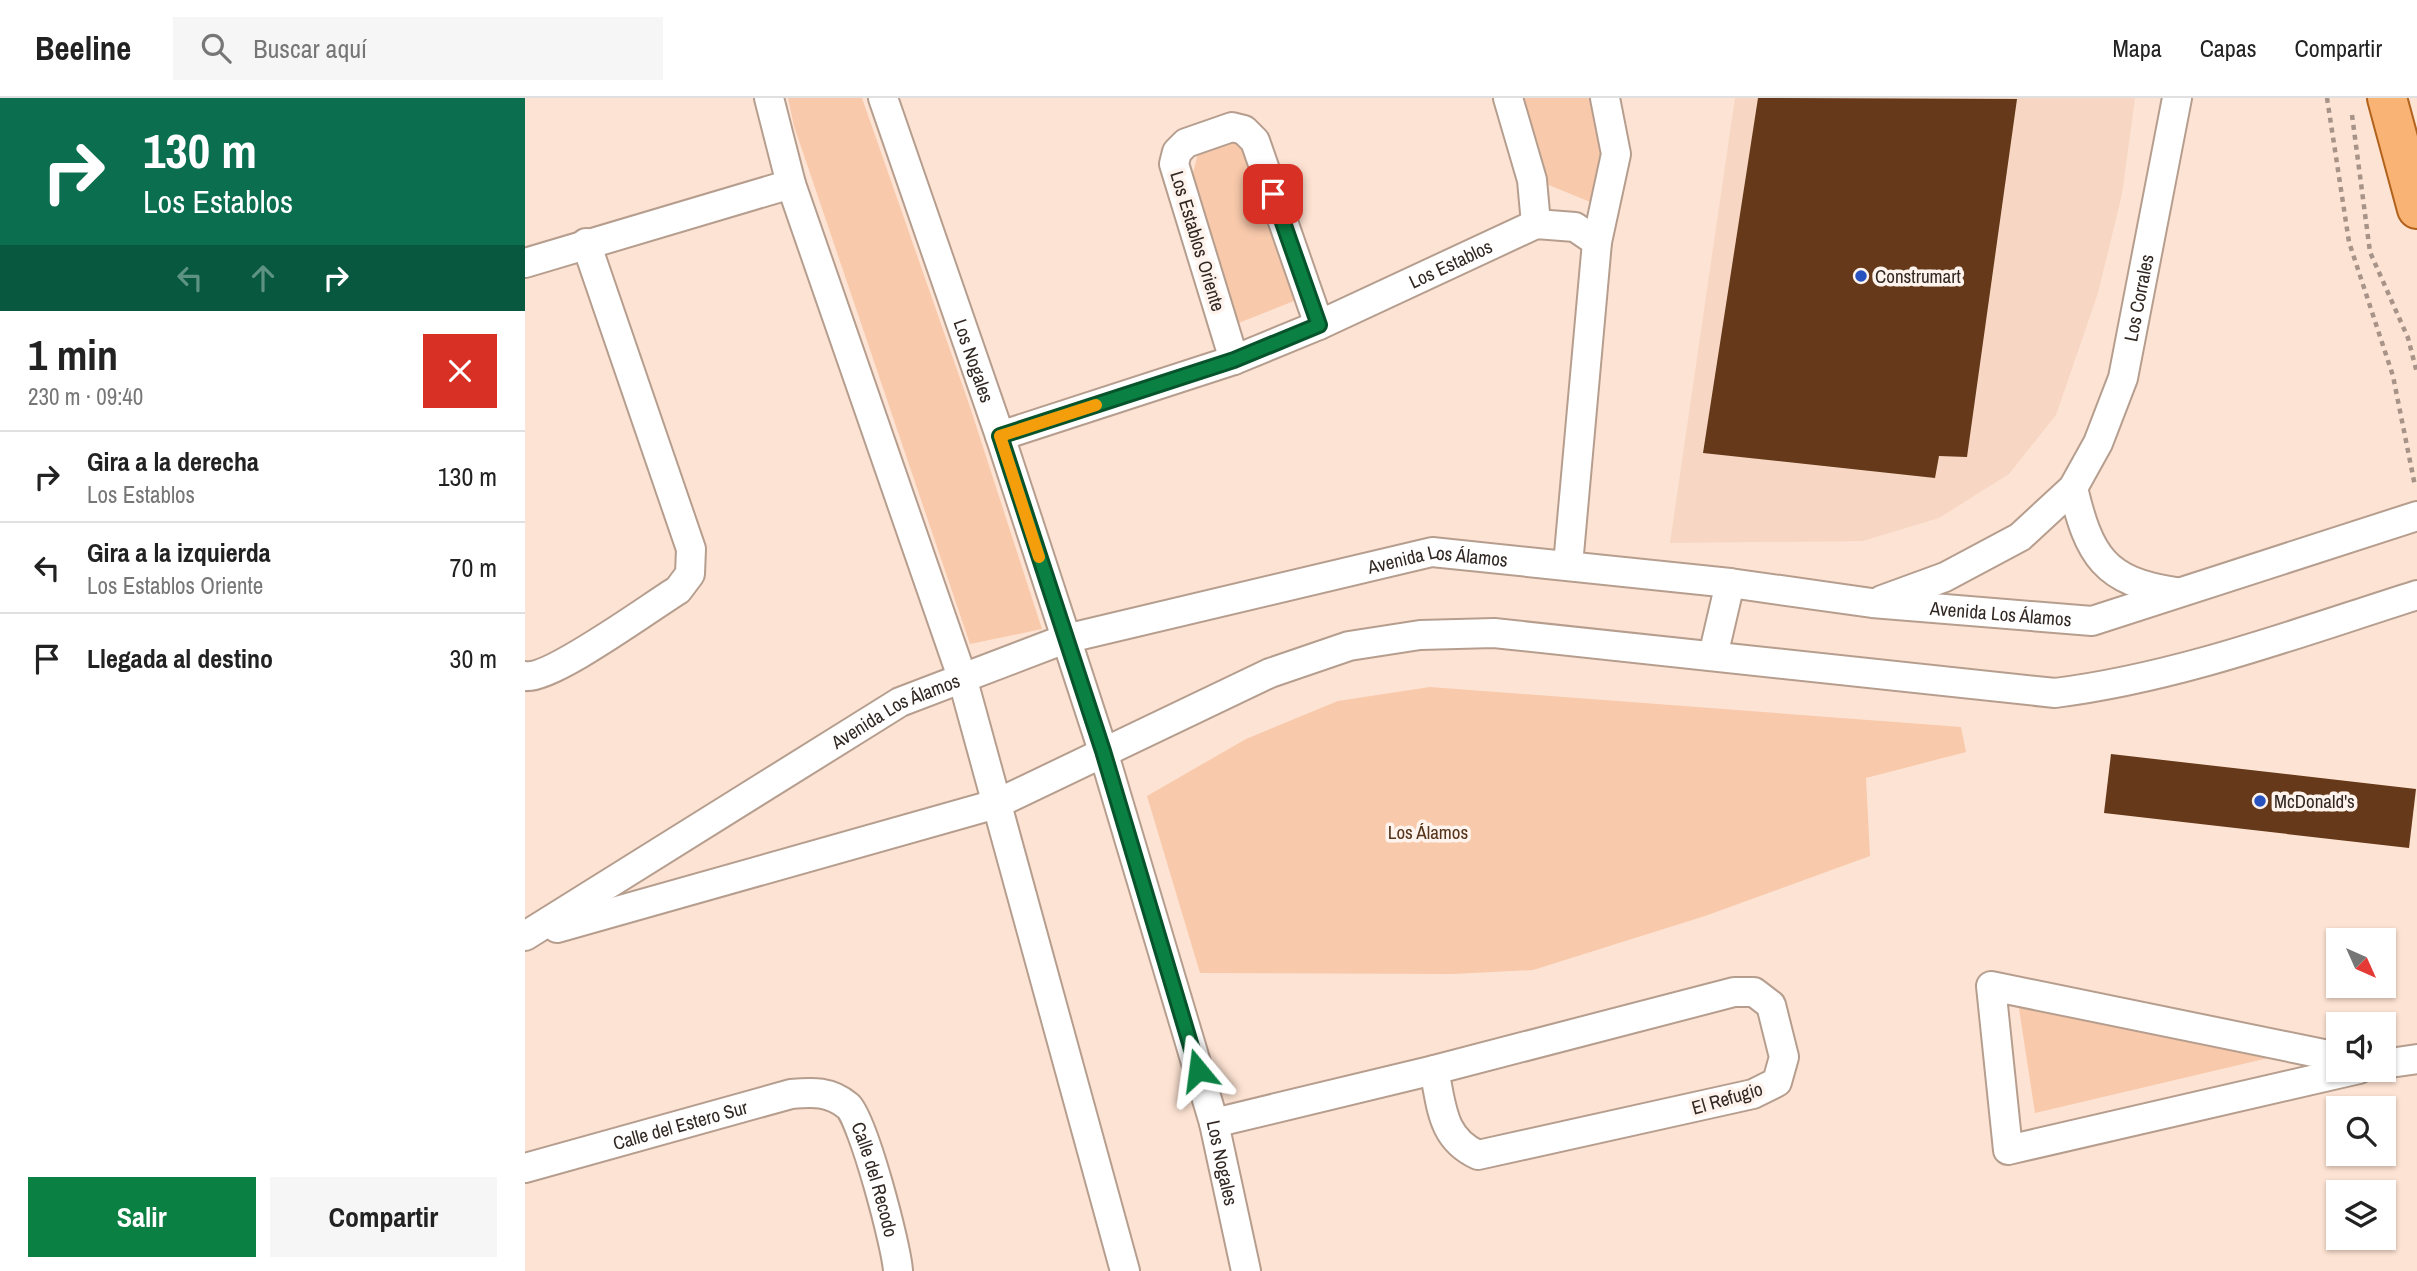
<!DOCTYPE html>
<html lang="es">
<meta charset="utf-8">
<style>
body{margin:0;font-family:"Archivo Narrow",sans-serif;background:#f6f6f6;color:#222;height:100vh;display:flex;flex-direction:column;font-size:26px;white-space:nowrap}
*{box-sizing:border-box;margin:0}
p{font-size:23px;color:#767676}
.icon{flex:none;width:38px;height:38px;fill:none;stroke:currentColor;stroke-width:2;stroke-linecap:round;stroke-linejoin:round}
.map{position:relative;flex:1;overflow:hidden}
.side{display:flex;flex-direction:column;background:#fff;width:525px}
.side>*{flex:none}
.guide{background:#0b6e4f;color:#fff;overflow:hidden}
.needle{width:46px;rotate:135deg}
.controls{position:absolute;left:1801px;top:830px;display:grid;gap:14px}
.controls a{display:grid;place-items:center;width:70px;height:70px;border-radius:0px;background:#fff;box-shadow:0 2px 5px #0004;font-size:35px}
.pin{position:absolute;display:grid;place-items:center;width:60px;height:60px;color:#fff;margin:-30px;border-radius:14px;box-shadow:0 4px 10px #0006}
.me{position:absolute;width:77px;margin:-38px;rotate:344deg;stroke-linejoin:round;filter:drop-shadow(0 0 5px #0008)}
.turn{display:flex;align-items:center;gap:24px;height:147px;padding:0 28px;font-size:32px}
.turn .icon{width:91px;height:91px;stroke-width:2.5}
.turn b{display:block;font-size:49px;line-height:60px}
.lanes{display:flex;align-items:center;height:66px;padding:0 28px;background:#0003;justify-content:center;gap:35px;direction:ltr}
.lanes .off{opacity:.35}
.round{display:grid;place-items:center;flex:none;width:74px;height:74px;border-radius:0px;background:#f6f6f6}
.summary{display:flex;align-items:center;justify-content:space-between;height:119px;padding:0 28px}
h1{font-size:42px;font-weight:700;line-height:52px}
.cta{display:flex;gap:14px;margin-top:auto;padding:14px 28px}
.cta a{flex:1;height:80px;border-radius:0px;background:#0b8043;color:#fff;font-size:28px;font-weight:700;line-height:80px;text-align:center}
.cta a+a{background:#f6f6f6;color:#222}
ul{padding:0;list-style:none}
li{display:flex;align-items:center;gap:21px;height:91px;padding:0 28px;border-top:2px solid #e0e0e0}
li div{flex:1}
li b{display:block;font-size:26px}
li em{font-style:normal}
header{display:flex;align-items:center;gap:42px;box-sizing:border-box;height:98px;padding:0 35px;background:#fff;border-bottom:2px solid #e0e0e0}
header strong{font-size:33px}
nav{display:flex;gap:38px;margin-inline-start:auto;font-size:24px}
.search{width:490px;height:63px;background:#f6f6f6;display:flex;align-items:center;gap:18px;box-sizing:border-box;padding:0 24px;border-radius:0px;color:#767676;font-size:26px}
main{display:flex;flex:1;min-height:0}
.map>svg:first-child{display:block}
.built{fill:#f7d7c3}
.green{fill:#f8c9ab}
.building{fill:#653919}
.lines{fill:none;stroke-linecap:round;stroke-linejoin:round}
.street-casing{stroke:#b69e8f;stroke-width:32}
.primary-casing{stroke:#b1621c;stroke-width:42}
.path{stroke:#a79388;stroke-width:4.5;stroke-dasharray:5 5;stroke-linecap:butt}
.street{stroke:#fff;stroke-width:28}
.primary{stroke:#f9b375;stroke-width:38}
.route-casing{stroke:#07532c;stroke-width:18}
.route{stroke:#0b8043;stroke-width:12}
.slow{stroke:#f59e0b;stroke-width:12}
.poi-dot{fill:#2752c0;stroke:#fef4ed;stroke-width:2.5}
.labels{text-anchor:middle;dominant-baseline:central;stroke-width:7;stroke-linejoin:round;paint-order:stroke}
.street-label{font-size:19px;fill:#322823;stroke:#fef4ed}
.poi-label{font-size:19px;fill:#322823;stroke:#fef4ed;text-anchor:start}
.park-label{font-size:19px;fill:#56331b;stroke:#fef4ed}
</style>
<header>
<strong>Beeline</strong>
<div class="search"><svg class="icon" aria-label="search" viewBox="0 0 24 24"><circle cx="10" cy="10" r="6"/><path d="M15 15l6 6"/></svg>Buscar aquí</div>
<nav><a>Mapa</a><a>Capas</a><a>Compartir</a></nav>
</header>
<main>
<section class="side">
<div class="guide">
<div class="turn"><svg class="icon" aria-label="right" viewBox="0 0 24 24"><path d="M7 20v-9h11M14 6l5 5-5 5"/></svg><div><b>130 m</b>Los Establos</div></div>
<div class="lanes"><svg class="icon off" aria-label="left" viewBox="0 0 24 24"><path d="M17 20v-9H6M10 6l-5 5 5 5"/></svg><svg class="icon off" aria-label="ahead" viewBox="0 0 24 24"><path d="M12 20V5M6 11l6-6 6 6"/></svg><svg class="icon" aria-label="right" viewBox="0 0 24 24"><path d="M7 20v-9h11M14 6l5 5-5 5"/></svg></div>
</div>
<div class="summary"><div><h1>1 min</h1><p>230 m · 09:40</p></div><a class="round" style="background:#d93025;color:#fff"><svg class="icon" aria-label="close" viewBox="0 0 24 24"><path d="M6 6l12 12M18 6L6 18"/></svg></a></div>
<ul>
<li><svg class="icon" aria-label="right" viewBox="0 0 24 24"><path d="M7 20v-9h11M14 6l5 5-5 5"/></svg><div><b>Gira a la derecha</b><p>Los Establos</p></div><em>130 m</em></li>
<li><svg class="icon" aria-label="left" viewBox="0 0 24 24"><path d="M17 20v-9H6M10 6l-5 5 5 5"/></svg><div><b>Gira a la izquierda</b><p>Los Establos Oriente</p></div><em>70 m</em></li>
<li><svg class="icon" aria-label="arrive" viewBox="0 0 24 24"><path d="M6 21V4h12l-3 4 3 4H6"/></svg><div><b>Llegada al destino</b></div><em>30 m</em></li>
</ul>
<div class="cta"><a>Salir</a><a>Compartir</a></div>
</section>
<div class="map">
<svg width="1892" height="1173" viewBox="0 0 1892 1173">
<rect width="100%" height="100%" fill="#fde3d3"/>
<path class="built" d="M 1210,0 L 1610,0 L 1597,96 L 1573,195 L 1531,317 L 1484,376 L 1414,420 L 1338,443 L 1145,445 Z"/>
<g class="green">
<path d="M 263,0 L 337,0 L 444,306 L 517,531 L 445,546 L 269,28 Z"/>
<path d="M 986,0 L 1068,0 L 1087,50 L 1075,108 L 1019,85 Z"/>
<path d="M 704,40 L 719,47 L 769,203 L 711,226 L 668,75 L 675,47 Z"/>
<path d="M 905,589 L 1436,629 L 1441,654 L 1341,680 L 1345,758 L 1180,818 L 1008,872 L 928,876 L 675,875 L 622,698 L 721,641 L 813,603 Z"/>
<path d="M 1493,904 L 1756,957 L 1510,1015 Z"/>
</g>
<g class="building">
<path d="M 1233,0 L 1492,1 L 1442,359 L 1414,358 L 1410,380 L 1178,355 Z"/>
<path d="M 1586,656 L 1891,691 L 1884,750 L 1579,715 Z"/>
</g>
<g class="lines">
<defs>
<g id="street">
<path d="M 244,0 L 266,86 L 437,579 L 600,1173"/>
<path id="s1" d="M 358,0 L 475,338 L 578,653 L 689,1025 L 721,1173"/>
<path d="M 983,0 L 1007,82 L 1011,126"/>
<path d="M 1072,144 L 1091,56 L 1080,0"/>
<path d="M 0,165 L 266,86"/>
<path d="M 709,262 L 649,66 L 652,54 L 661,45 L 707,29 L 719,32 L 730,43 L 794,227"/>
<path id="s2" d="M 475,338 L 709,262 L 794,227 L 1011,126 L 1050,129 L 1072,144 L 1043,467"/>
<path d="M 1548,390 C 1564,457 1579,484 1651,494"/>
<path id="s3" d="M 1357,502 L 1420,479 L 1495,439 L 1548,390 L 1573,345 L 1598,280 L 1652,0"/>
<path d="M 1188,558 L 1205,485"/>
<path d="M 0,578 C 26,582 125,509 153,492 L 165,476 L 166,451 L 61,145"/>
<path d="M 32,830 L 471,706 L 745,575 L 824,548 L 895,537 L 969,535 L 1530,595 C 1655,579 1772,535 1892,497"/>
<path id="s4" d="M 0,838 L 375,604 L 540,541 L 907,454 L 1205,485 L 1347,505 L 1567,523 L 1892,418"/>
<path d="M 1209,894 L 1229,894 L 1246,907 L 1259,959 L 1252,984 L 1228,996 L 953,1057 C 916,1040 917,1008 909,972 Z"/>
<path d="M 1813,959 L 1466,888 L 1483,1052 L 1834,971"/>
<path d="M 1858,966 L 1892,961"/>
<path d="M 689,1025 L 909,972"/>
<path id="s5" d="M 0,1070 L 266,996 C 288,994 305,993 323,1008 C 338,1021 372,1150 373,1173"/>
</g>
<path id="primary" d="M 1862,0 L 1892,111"/>
</defs>
<use href="#street" class="street-casing"/>
<use href="#primary" class="primary-casing"/>
<g class="path">
<path d="M 1802,0 L 1824,144 L 1868,278 L 1890,388"/>
<path d="M 1827,17 L 1845,154 L 1883,240 L 1892,275"/>
</g>
<use href="#street" class="street"/>
<use href="#primary" class="primary"/>
</g>
<g class="lines">
<defs>
<path id="route" d="M 673,972 L 578,653 L 475,338 L 709,262 L 794,227 L 748,96"/>
</defs>
<use href="#route" class="route-casing"/>
<use href="#route" class="route"/>
<path class="slow" d="M 514,459 L 475,338 L 571,307"/>
</g>
<g class="poi-dot">
<circle cx="1336" cy="178" r="7"/>
<circle cx="1735" cy="703" r="7"/>
</g>
<g class="labels">
<g class="street-label">
<text transform="translate(673 143) rotate(73)">Los Establos Oriente</text>
<text stroke="none"><textPath href="#s2" startOffset="483">Los Establos</textPath></text>
<text stroke="none"><textPath href="#s3" startOffset="427">Los Corrales</textPath></text>
<text stroke="none"><textPath href="#s1" startOffset="278">Los Nogales</textPath></text>
<text stroke="none"><textPath href="#s4" startOffset="1001">Avenida Los Álamos</textPath></text>
<text stroke="none"><textPath href="#s4" startOffset="1568">Avenida Los Álamos</textPath></text>
<text stroke="none"><textPath href="#s4" startOffset="434">Avenida Los Álamos</textPath></text>
<text transform="translate(1202 1000) rotate(-16)">El Refugio</text>
<text stroke="none"><textPath href="#s5" startOffset="161">Calle del Estero Sur</textPath></text>
<text stroke="none"><textPath href="#s1" startOffset="1118">Los Nogales</textPath></text>
<text stroke="none"><textPath href="#s5" startOffset="415">Calle del Recodo</textPath></text>
</g>
<g class="poi-label">
<text x="1350" y="178">Construmart</text>
<text x="1749" y="703">McDonald's</text>
</g>
<g class="park-label">
<text x="903" y="734">Los Álamos</text>
</g>
</g>
</svg>
<div class="controls">
<a><svg class="needle" viewBox="-14 -14 28 28"><path d="M0-13l5 13h-10z" fill="#e53935"/><path d="M0 13l5-13h-10z" fill="#767676"/></svg></a>
<a><svg class="icon" aria-label="sound" viewBox="0 0 24 24"><path d="M4 9h4l5-4v14l-5-4H4zM17 9q2 3 0 6"/></svg></a>
<a><svg class="icon" aria-label="search" viewBox="0 0 24 24"><circle cx="10" cy="10" r="6"/><path d="M15 15l6 6"/></svg></a>
<a><svg class="icon" aria-label="layers" viewBox="0 0 24 24"><path d="M12 4l9 5-9 5-9-5zM3 14l9 5 9-5"/></svg></a>
</div>
<div class="pin" style="left:748px;top:96px;background:#d93025"><svg class="icon" aria-label="arrive" viewBox="0 0 24 24"><path d="M6 21V4h12l-3 4 3 4H6"/></svg></div>
<svg class="me" style="left:673px;top:972px" viewBox="-20 -20 40 40"><path d="M0-17L14 15 0 8-14 15z" fill="#0b8043" stroke="#fff" stroke-width="4"/></svg>
</div>
</main>
